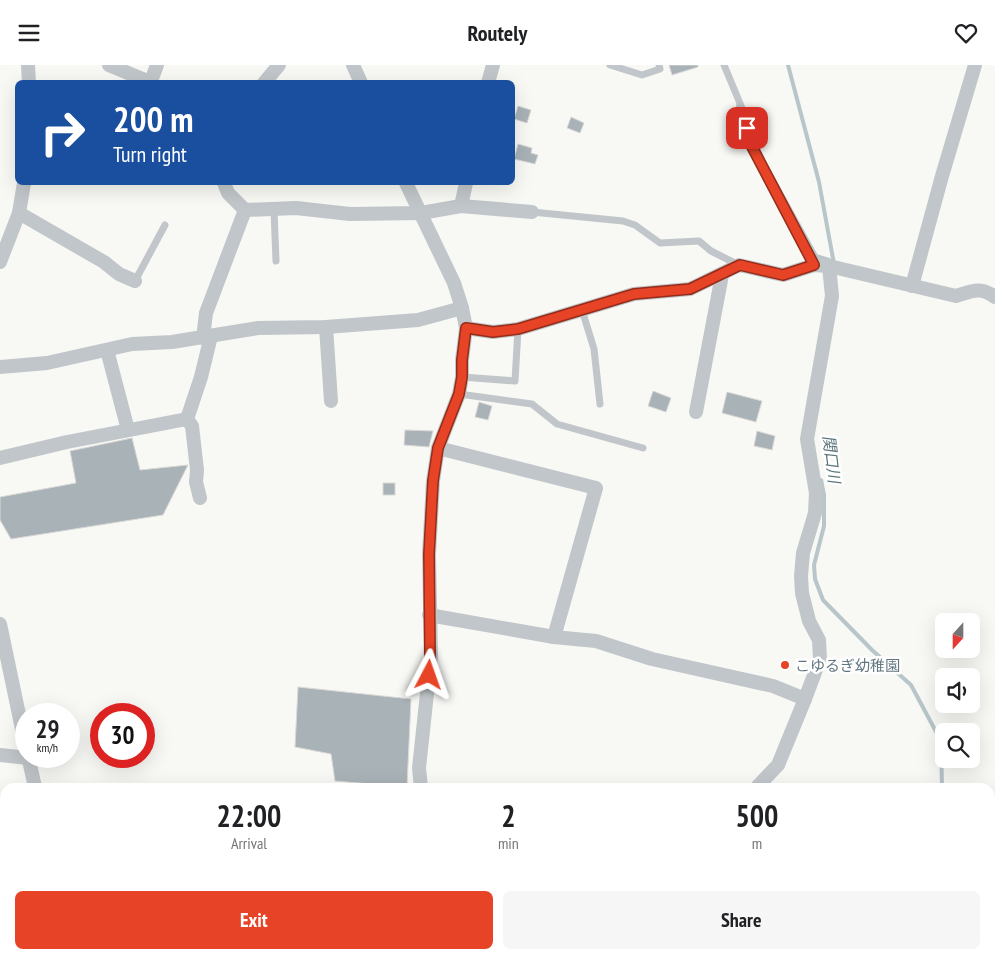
<!DOCTYPE html>
<meta charset="utf-8">
<style>
body{margin:0;font-family:"PT Sans Narrow","Noto Sans JP",sans-serif;background:#f6f6f6;color:#202124;height:100vh;display:flex;flex-direction:column;font-size:19px;white-space:nowrap}
*{box-sizing:border-box;margin:0}
p{font-size:16px;color:#757577}
.icon{flex:none;width:28px;height:28px;fill:none;stroke:currentColor;stroke-width:2;stroke-linecap:round;stroke-linejoin:round}
.map{position:relative;flex:1;overflow:hidden}
.drawer{position:absolute;left:0px;top:718px;width:995px;height:176px;display:flex;flex-direction:column;background:#fff;border-radius:15px 15px 0 0;box-shadow:0 5px 20px #0002}
.drawer>*{flex:none}
.banner{position:absolute;left:15px;top:15px;width:500px;height:105px;border-radius:8px;box-shadow:0 5px 20px #0002;background:#1a4fa0;color:#fff;overflow:hidden}
.needle{width:32px;rotate:201deg}
.fabs{position:absolute;left:935px;top:548px;display:grid;gap:10px}
.fabs a{display:grid;place-items:center;width:45px;height:45px;border-radius:8px;background:#fff;box-shadow:0 5px 20px #0002;font-size:25px}
.speed{position:absolute;left:15px;top:638px;display:flex;gap:10px;font-size:25px;font-weight:700;text-align:center}
.speed>*{display:grid;place-content:center;width:65px;height:65px;border-radius:50%;background:#fff;box-shadow:0 5px 20px #0002;line-height:1}
.speed small{font-size:12px;font-weight:400}
.speed .limit{border:8px solid #d22;background:#fff;color:#111}
.pin{position:absolute;display:grid;place-items:center;width:42px;height:42px;color:#fff;margin:-21px;border-radius:10px;box-shadow:0 2px 8px #0006}
.me{position:absolute;width:55px;margin:-28px;rotate:4deg;stroke-linejoin:round;filter:drop-shadow(0 0 4px #0008)}
.turn{display:flex;align-items:center;gap:18px;height:105px;padding:0 15px;font-size:22px}
.turn .icon{width:65px;height:65px;stroke-width:2.5}
.turn b{display:block;font-size:35px;line-height:42px}
.eta{display:flex;justify-content:space-evenly;align-items:center;height:85px;text-align:center}
.eta b{font-size:30px;font-weight:700;line-height:35px}
.primary-button{display:flex;gap:10px;margin-top:auto;padding:10px 15px}
.primary-button a{flex:1;height:58px;border-radius:8px;background:#e74326;color:#fff;font-size:20px;font-weight:700;line-height:58px;text-align:center}
.primary-button a+a{background:#f6f6f6;color:#202124}
header{display:flex;justify-content:space-between;align-items:center;height:65px;padding:0 15px;background:#fff;font-size:22px;font-weight:700}
.map>svg:first-child{display:block}
.lines{fill:none;stroke-linecap:round;stroke-linejoin:round}
.stream{stroke:#b8c6c9;stroke-width:4}
.building{fill:#a8b2b7;stroke:#dad9d7}
.lane{stroke:#c0c6c9;stroke-width:7}
.street{stroke:#c0c6c9;stroke-width:14}
.route-casing{stroke:#962c19;stroke-width:12}
.route{stroke:#e74326;stroke-width:9}
.poi-dot{fill:#e74326;stroke:#fff;stroke-width:2}
.labels{text-anchor:middle;dominant-baseline:central;stroke-width:5;stroke-linejoin:round;paint-order:stroke}
.poi-label{font-size:15px;fill:#627681;stroke:#fff;text-anchor:start}
.water-label{font-size:16px;font-style:italic;fill:#5d767c;stroke:#fff}
</style>
<header><svg class="icon" aria-label="menu" viewBox="0 0 24 24"><path d="M4 6h16M4 12h16M4 18h16"/></svg>Routely<svg class="icon" aria-label="heart" viewBox="0 0 24 24"><path d="M12 20l-8-8c-3-5 5-10 8-4 3-6 11-1 8 4z"/></svg></header>
<div class="map">
<svg width="995" height="893" viewBox="0 0 995 893">
<rect width="100%" height="100%" fill="#f8f8f5"/>
<g class="lines">
<g class="stream">
<path d="M 788,0 L 819,117 L 834,199"/>
<path d="M 738,41 L 743,61"/>
<path d="M 753,73 L 764,97 L 816,191 L 829,195"/>
<path d="M 821,415 L 824,430 L 824,461 L 814,500 L 815,514 L 823,535 L 872,585 L 911,620 L 941,676 L 942,722"/>
<path d="M 934,893 L 934,889"/>
</g>
</g>
<g class="building">
<path d="M 669,0 L 698,0 L 698,2 L 672,10 Z"/>
<path d="M 518,41 L 531,45 L 527,58 L 514,54 Z"/>
<path d="M 571,52 L 584,58 L 580,68 L 567,63 Z"/>
<path d="M 518,79 L 532,83 L 531,88 L 538,90 L 535,99 L 514,94 Z"/>
<path d="M 653,326 L 671,333 L 666,347 L 648,341 Z"/>
<path d="M 727,327 L 762,336 L 756,357 L 722,348 Z"/>
<path d="M 479,337 L 492,341 L 488,355 L 475,352 Z"/>
<path d="M 405,365 L 433,366 L 429,382 L 404,380 Z"/>
<path d="M 757,366 L 775,371 L 772,385 L 754,381 Z"/>
<path d="M 132,373 L 140,405 L 188,400 L 163,450 L 11,474 L 0,455 L 0,432 L 76,418 L 70,386 Z"/>
<rect x="383" y="418" width="12" height="12"/>
<path d="M 298,622 L 411,634 L 407,722 L 335,716 L 331,689 L 295,682 Z"/>
</g>
<g class="lines">
<g class="lane">
<path d="M 610,0 L 642,10 L 660,4 L 659,0"/>
<path d="M 724,0 L 744,48 L 750,78 L 814,200"/>
<path d="M 274,145 L 276,196"/>
<path d="M 532,147 L 623,156 L 635,160 L 660,178 L 699,176 L 711,186 L 739,200"/>
<path d="M 135,216 L 165,160"/>
<path d="M 582,245 L 594,284 L 600,339"/>
<path d="M 462,312 L 515,316 L 518,264"/>
<path d="M 459,329 L 532,339 L 557,359 L 643,383"/>
<path d="M 647,893 L 649,889"/>
<path d="M 764,893 L 765,889"/>
</g>
<g class="street">
<path d="M 28,0 L 29,18"/>
<path d="M 109,0 L 152,18"/>
<path d="M 353,0 L 361,18"/>
<path d="M 151,16 L 157,0"/>
<path d="M 264,18 L 279,0"/>
<path d="M 488,18 L 493,0"/>
<path d="M 406,118 L 454,218 L 462,243 L 466,263 L 462,295 L 462,312 L 459,329 L 438,383 L 433,416 L 429,489 L 431,591 L 419,703 L 421,722"/>
<path d="M 461,141 L 466,118"/>
<path d="M 245,145 L 296,143 L 350,149 L 421,148 L 461,141 L 532,147"/>
<path d="M 19,148 L 104,197 L 119,209 L 135,216"/>
<path d="M 0,197 L 19,148 L 24,118"/>
<path d="M 912,221 L 942,111 L 975,0"/>
<path d="M 326,262 L 331,336"/>
<path d="M 466,263 L 493,267 L 518,264 L 634,229 L 690,224 L 739,200 L 783,210 L 814,200 L 829,201 L 956,231 C 972,226 980,221 995,232"/>
<path d="M 203,273 L 206,248 L 245,145 L 228,128 L 224,118"/>
<path d="M 107,285 L 128,365"/>
<path d="M 0,302 L 47,298 L 132,279 L 172,277 L 258,263 L 326,262 L 418,255 L 462,243"/>
<path d="M 696,347 L 722,210"/>
<path d="M 187,354 L 201,312 L 211,271"/>
<path d="M 438,383 L 596,423 L 554,572"/>
<path d="M 0,393 L 67,377 L 187,354 L 192,361 L 197,405 L 196,417 L 200,433"/>
<path d="M 429,550 L 554,572 L 596,576 L 652,594 L 773,621 L 805,634 L 820,594 L 819,575 L 809,556 L 802,528 L 801,511 L 803,488 L 815,448 L 816,428 L 807,374 L 832,231 L 829,201"/>
<path d="M 0,559 L 26,683"/>
<path d="M 0,690 L 28,693"/>
<path d="M 28,691 L 35,722"/>
<path d="M 757,722 L 778,700 L 805,634"/>
<path d="M 72,889 L 73,893"/>
<path d="M 410,889 L 424,893"/>
<path d="M 675,889 L 683,893"/>
<path d="M 239,893 L 240,889"/>
<path d="M 387,893 L 388,889"/>
</g>
</g>
<g class="lines">
<defs>
<path id="route" d="M 429,610 L 430,591 L 429,489 L 433,416 L 438,383 L 459,329 L 462,312 L 462,295 L 466,263 L 493,267 L 518,264 L 634,229 L 690,224 L 740,200 L 783,210 L 814,200 L 750,78 L 747,63"/>
</defs>
<use href="#route" class="route-casing"/>
<use href="#route" class="route"/>
</g>
<circle class="poi-dot" cx="785" cy="600" r="5"/>
<g class="labels">
<g class="poi-label">
<text x="795" y="600">こゆるぎ幼稚園</text>
</g>
<g class="water-label">
<text transform="translate(832 394) rotate(83)">関口川</text>
</g>
</g>
</svg>
<div class="fabs">
<a><svg class="needle" viewBox="-14 -14 28 28"><path d="M0-13l5 13h-10z" fill="#e53935"/><path d="M0 13l5-13h-10z" fill="#757577"/></svg></a>
<a><svg class="icon" aria-label="sound" viewBox="0 0 24 24"><path d="M4 9h4l5-4v14l-5-4H4zM17 9q2 3 0 6"/></svg></a>
<a><svg class="icon" aria-label="search" viewBox="0 0 24 24"><circle cx="10" cy="10" r="6"/><path d="M15 15l6 6"/></svg></a>
</div>
<div class="speed"><div>29<small>km/h</small></div><div class="limit">30</div></div>
<div class="pin" style="left:747px;top:63px;background:#d93025"><svg class="icon" aria-label="arrive" viewBox="0 0 24 24"><path d="M6 21V4h12l-3 4 3 4H6"/></svg></div>
<svg class="me" style="left:429px;top:610px" viewBox="-20 -20 40 40"><path d="M0-17L14 15 0 8-14 15z" fill="#e74326" stroke="#fff" stroke-width="4"/></svg>
<div class="banner">
<div class="turn"><svg class="icon" aria-label="right" viewBox="0 0 24 24"><path d="M7 20v-9h11M14 6l5 5-5 5"/></svg><div><b>200 m</b>Turn right</div></div>
</div>
<section class="drawer">
<div class="eta">
<div><b>22:00</b><p>Arrival</p></div>
<div><b>2</b><p>min</p></div>
<div><b>500</b><p>m</p></div>
</div>
<div class="primary-button"><a>Exit</a><a>Share</a></div>
</section>
</div>
